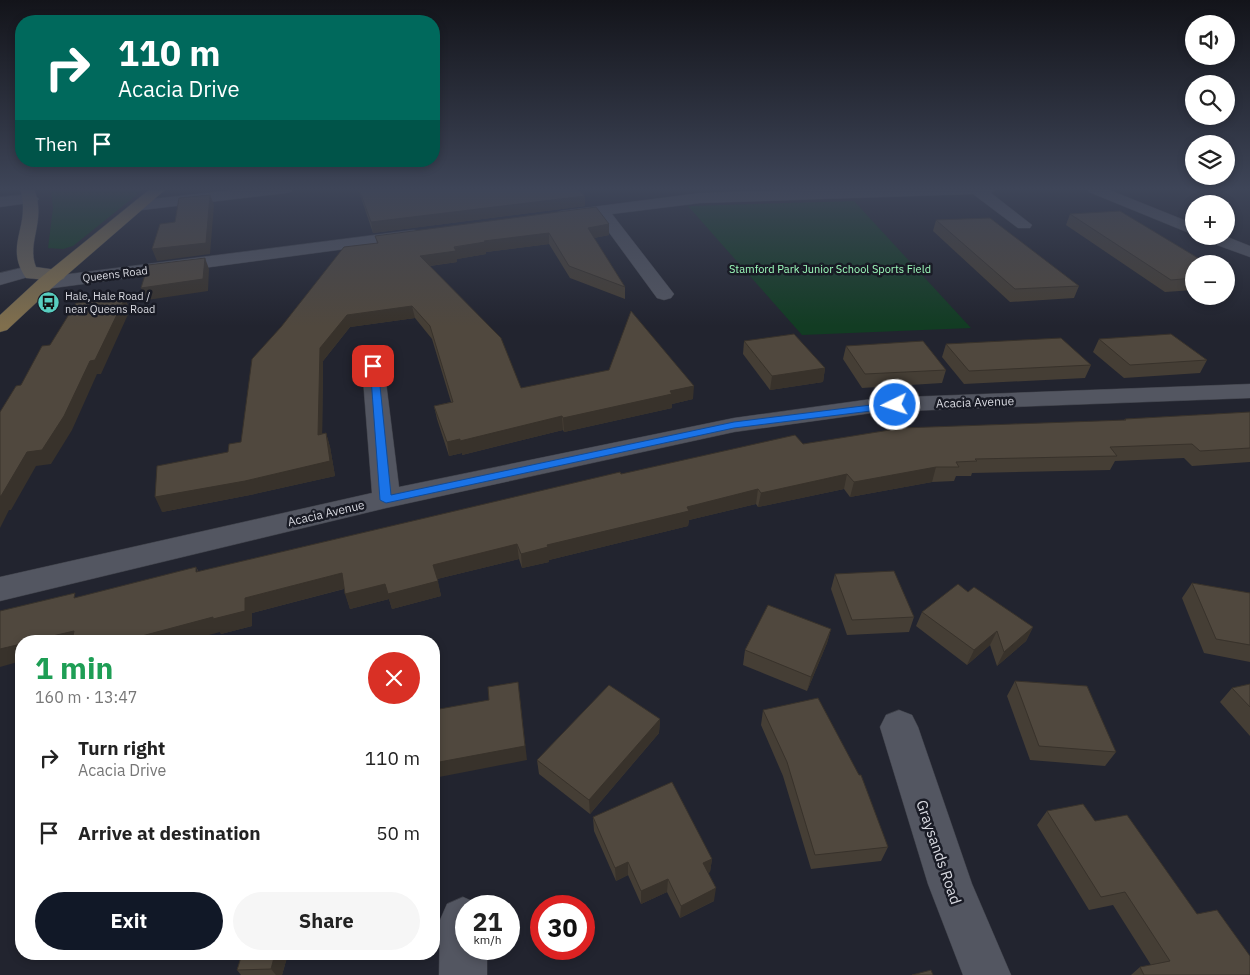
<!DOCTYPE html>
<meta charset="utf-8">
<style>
body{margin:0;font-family:"IBM Plex Sans",sans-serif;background:#f6f6f6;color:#222;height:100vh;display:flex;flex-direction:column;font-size:19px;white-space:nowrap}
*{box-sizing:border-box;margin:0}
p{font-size:16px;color:#767676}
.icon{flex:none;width:28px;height:28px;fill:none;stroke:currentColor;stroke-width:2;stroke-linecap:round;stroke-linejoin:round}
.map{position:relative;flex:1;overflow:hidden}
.panel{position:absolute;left:15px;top:635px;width:425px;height:325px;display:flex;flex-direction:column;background:#fff;border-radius:20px;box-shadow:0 2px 8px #0003}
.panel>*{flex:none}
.banner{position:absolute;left:15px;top:15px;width:425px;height:152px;border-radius:20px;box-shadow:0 2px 8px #0003;background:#00695c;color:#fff;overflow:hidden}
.tools{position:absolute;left:1185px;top:15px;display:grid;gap:10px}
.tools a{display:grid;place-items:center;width:50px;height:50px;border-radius:50%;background:#fff;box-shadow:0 2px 8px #0003;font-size:25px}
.speed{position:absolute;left:455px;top:895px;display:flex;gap:10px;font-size:25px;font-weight:700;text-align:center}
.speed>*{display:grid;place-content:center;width:65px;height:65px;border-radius:50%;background:#fff;box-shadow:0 2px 8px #0003;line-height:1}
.speed small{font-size:12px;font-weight:400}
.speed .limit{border:8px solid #d22;background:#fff;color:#111}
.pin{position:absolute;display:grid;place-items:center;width:42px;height:42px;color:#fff;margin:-21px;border-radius:10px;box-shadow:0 2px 8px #0006}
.me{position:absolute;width:55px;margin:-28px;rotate:266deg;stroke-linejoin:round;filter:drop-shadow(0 0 4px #0008)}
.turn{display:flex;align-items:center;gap:18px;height:105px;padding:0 20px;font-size:22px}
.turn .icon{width:65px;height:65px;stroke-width:2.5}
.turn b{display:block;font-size:35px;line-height:42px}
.then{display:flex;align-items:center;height:48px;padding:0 20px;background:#0003;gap:10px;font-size:19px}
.round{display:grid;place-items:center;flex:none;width:52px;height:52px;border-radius:26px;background:#f6f6f6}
.overview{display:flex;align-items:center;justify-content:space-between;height:85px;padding:0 20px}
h1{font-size:30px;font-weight:700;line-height:38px;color:#1e9e55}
.action{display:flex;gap:10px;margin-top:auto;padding:10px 20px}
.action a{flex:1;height:58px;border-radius:30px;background:#111827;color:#fff;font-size:20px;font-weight:700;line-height:58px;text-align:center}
.action a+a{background:#f6f6f6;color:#222}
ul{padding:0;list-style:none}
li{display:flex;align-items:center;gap:15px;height:75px;padding:0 20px}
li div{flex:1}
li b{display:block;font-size:19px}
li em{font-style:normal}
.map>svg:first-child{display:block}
.green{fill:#123c23}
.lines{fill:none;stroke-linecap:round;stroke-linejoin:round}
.minor-casing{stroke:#3d3f47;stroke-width:1}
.tertiary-casing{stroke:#3d3f47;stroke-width:1}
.secondary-casing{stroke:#3d3f47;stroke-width:1}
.primary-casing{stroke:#3d3f47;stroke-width:1}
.minor{fill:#535661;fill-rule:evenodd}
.tertiary{fill:#535661;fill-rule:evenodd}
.secondary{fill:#6a6357;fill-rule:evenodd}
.primary{fill:#806f4d;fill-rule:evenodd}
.wall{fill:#453e35}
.shaded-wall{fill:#38322b}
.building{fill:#50483e;stroke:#38322b}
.route{fill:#1a73e8;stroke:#114b97}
.labels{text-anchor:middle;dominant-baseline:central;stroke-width:5;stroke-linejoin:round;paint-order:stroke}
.far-park-label{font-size:11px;fill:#9efcbc;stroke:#191b25}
.far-street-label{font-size:11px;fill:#d8d9e0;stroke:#191b25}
.far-poi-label{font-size:11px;fill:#d8d9e0;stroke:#191b25;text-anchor:start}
.street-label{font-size:12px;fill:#d8d9e0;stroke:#191b25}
.near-street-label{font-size:15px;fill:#d8d9e0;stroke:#191b25}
</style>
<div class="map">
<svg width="1250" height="975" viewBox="0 0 1250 975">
<rect width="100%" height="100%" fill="#22242f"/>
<g class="green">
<path d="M 144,189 L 73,246 L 63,249 L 48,248 L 53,208 L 51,191 Z"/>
<path d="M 854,201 L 971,328 L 802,335 L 688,206 Z"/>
</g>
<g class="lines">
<defs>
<g id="minor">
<path d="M 244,189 L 293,189 L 291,192 L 286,193 L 142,210 L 137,208 L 134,205 L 137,202 L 142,200 Z"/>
<path d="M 841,189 L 996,189 L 991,193 L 1032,225 L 1030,228 L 1018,228 L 973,194 L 700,203 L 612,214 L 674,294 L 671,298 L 664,300 L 657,298 L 597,216 L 561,221 L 555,219 L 553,216 L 555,213 L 561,211 L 700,193 Z"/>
<path d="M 31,194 L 36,196 L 39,199 L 36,202 L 0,207 L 0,197 Z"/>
<path d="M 414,230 L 420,231 L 422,235 L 420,239 L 46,289 L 39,287 L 37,283 L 39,279 L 46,277 Z"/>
<path d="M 29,266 L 35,267 L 38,271 L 35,275 L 0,285 L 0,273 Z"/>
<path d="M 373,359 L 381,361 L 384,366 L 399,487 L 734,418 L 879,398 L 1250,384 L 1250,398 L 879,412 L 734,432 L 386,508 L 0,601 L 0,577 L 372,493 L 362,366 L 365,361 Z"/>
<path d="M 899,710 L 912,715 L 918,727 L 972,884 L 1011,975 L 963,975 L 928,884 L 880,727 L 886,715 Z"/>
<path d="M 463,897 L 479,904 L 480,906 L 466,906 L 466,949 L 487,949 L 487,975 L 439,975 L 440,920 L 447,904 Z"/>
</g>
<g id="tertiary">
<path d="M 1087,189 L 1107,189 L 1194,224 L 1194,235 L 1089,192 Z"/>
<path d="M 1201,236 L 1225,236 L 1250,246 L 1250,257 L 1203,240 Z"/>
</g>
<path id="secondary" d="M 20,189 L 34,189 C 47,221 26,242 36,267 L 64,271 L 66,275 L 64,279 L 57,281 L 26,278 C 3,245 32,226 20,189 Z"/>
<path id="primary" d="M 150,189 L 166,189 L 53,287 L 7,330 L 0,332 L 0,315 L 39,279 Z"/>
</defs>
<use href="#minor" class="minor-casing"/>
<use href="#tertiary" class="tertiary-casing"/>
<use href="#secondary" class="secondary-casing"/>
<use href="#primary" class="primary-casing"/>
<use href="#minor" class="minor"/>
<use href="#tertiary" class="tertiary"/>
<use href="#secondary" class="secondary"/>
<use href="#primary" class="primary"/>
</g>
<g class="wall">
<path d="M 358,189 L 577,189 L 585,196 L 585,206 L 373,233 Z"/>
<path d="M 1070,214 L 1194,264 L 1194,290 L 1165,292 L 1066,225 Z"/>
<path d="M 936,220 L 1079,286 L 1074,298 L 1010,302 L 933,231 Z"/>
<path d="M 609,224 L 609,235 L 594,238 L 625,287 L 625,299 L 570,278 L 549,244 L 486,252 L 486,254 L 457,259 L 457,262 L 430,266 L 521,388 L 693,399 L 672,404 L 672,408 L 564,432 L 563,430 L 462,455 L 462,453 L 449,456 L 437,419 L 434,406 L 451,402 L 432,339 L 415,318 L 350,327 L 323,361 L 322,434 L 326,433 L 330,447 L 335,476 L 250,495 L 162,512 L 228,452 L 241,442 L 377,243 L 375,236 Z"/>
<path d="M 1099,339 L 1207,360 L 1200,373 L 1124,378 L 1093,352 Z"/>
<path d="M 744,341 L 825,368 L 823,382 L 770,390 L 743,354 Z"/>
<path d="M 946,344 L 1091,365 L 1085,378 L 964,384 L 942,357 Z"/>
<path d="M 846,346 L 946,370 L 942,383 L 862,388 L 843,359 Z"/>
<path d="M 1250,412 L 1250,462 L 1192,466 L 1184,458 L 1115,461 L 1110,470 L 972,473 L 971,476 L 956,476 L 954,481 L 932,482 L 850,497 L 844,489 L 758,507 L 756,504 L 689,520 L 688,526 L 549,560 L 549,562 L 522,568 L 519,559 L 437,579 L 441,596 L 392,609 L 389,599 L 350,609 L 344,589 L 252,613 L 252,626 L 221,634 L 196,567 L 199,572 L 621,474 L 803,444 L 1124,420 L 1125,419 Z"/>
<path d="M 835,574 L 914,617 L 909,632 L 847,635 L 831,589 Z"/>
<path d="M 1192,583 L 1250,593 L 1250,662 L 1204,653 L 1182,598 Z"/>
<path d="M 968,592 L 1033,627 L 1026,641 L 997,666 L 990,645 L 967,665 L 916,626 L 922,612 Z"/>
<path d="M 831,629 L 827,643 L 807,691 L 743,665 L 745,650 Z"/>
<path d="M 1015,681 L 1116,752 L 1105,766 L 1030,760 L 1007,696 Z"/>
<path d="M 1250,684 L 1250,736 L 1220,702 L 1232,688 Z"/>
<path d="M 763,710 L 888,847 L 881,861 L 811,869 L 783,776 L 761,725 Z"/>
<path d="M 660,719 L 659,733 L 590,814 L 539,774 L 537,760 Z"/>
<path d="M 1047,811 L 1095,821 L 1197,914 L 1250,975 L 1131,975 L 1140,967 L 1151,965 L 1113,905 L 1089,910 L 1037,825 Z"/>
<path d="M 593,817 L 712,859 L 710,872 L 708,873 L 714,901 L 680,918 L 667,892 L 641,904 L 628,875 L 616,881 L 594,831 Z"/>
<path d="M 242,954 L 288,954 L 282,975 L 241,975 L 237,970 Z"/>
</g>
<g class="shaded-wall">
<path d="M 210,195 L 214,205 L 210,254 L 157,261 L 152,249 Z"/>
<path d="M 585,196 L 585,206 L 373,233 L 371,222 Z"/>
<path d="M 609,224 L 609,235 L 588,239 L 588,228 Z"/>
<path d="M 549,233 L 549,244 L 486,252 L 486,254 L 457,259 L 457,262 L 422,267 L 420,256 L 484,241 Z"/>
<path d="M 205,258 L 209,269 L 208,291 L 147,300 L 141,288 Z"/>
<path d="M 125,298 L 130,310 L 101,374 L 97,374 L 72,430 L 51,464 L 36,466 L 11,510 L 9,510 L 0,528 L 0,496 L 27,452 L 90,361 Z"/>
<path d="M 412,306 L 415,318 L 350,327 L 323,361 L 322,448 L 318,435 L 320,348 L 347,315 Z"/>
<path d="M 825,368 L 823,382 L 770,390 L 772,376 Z"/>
<path d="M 694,386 L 693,399 L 672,404 L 672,408 L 564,432 L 563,418 L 670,391 Z"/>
<path d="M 562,416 L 563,430 L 462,455 L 462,453 L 449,456 L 447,442 Z"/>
<path d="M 326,433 L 330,447 L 335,476 L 250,495 L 162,512 L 155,497 Z"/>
<path d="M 936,467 L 932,482 L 850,497 L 854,482 Z"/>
<path d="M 847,474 L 844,489 L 758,507 L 761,493 Z"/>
<path d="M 758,489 L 756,504 L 689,520 L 688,526 L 549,560 L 549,562 L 522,568 L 521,554 L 547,545 L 687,507 Z"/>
<path d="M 517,544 L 519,559 L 437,579 L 433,565 Z"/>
<path d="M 342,573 L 347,588 L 252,613 L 252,626 L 221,634 L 220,632 L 187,641 L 123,641 L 245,598 Z"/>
<path d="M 438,581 L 441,596 L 392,609 L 389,599 L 350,609 L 345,594 L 385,584 Z"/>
<path d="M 1033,627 L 1026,641 L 997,666 L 1004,652 Z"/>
<path d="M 831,629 L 827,643 L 807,691 L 811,677 Z"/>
<path d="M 74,631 L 81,641 L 31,641 Z"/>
<path d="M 997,631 L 990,645 L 967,665 L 974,650 Z"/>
<path d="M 21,644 L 21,661 L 0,667 L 0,649 Z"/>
<path d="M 518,682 L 527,760 L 434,778 L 434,763 Z"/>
<path d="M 660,719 L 659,733 L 590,814 L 589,800 Z"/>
<path d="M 712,859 L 710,872 L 701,876 L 703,863 Z"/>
<path d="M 628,862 L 628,875 L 616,881 L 615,868 Z"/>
<path d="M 668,879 L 667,892 L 641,904 L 641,891 Z"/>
<path d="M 716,888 L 714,901 L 680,918 L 681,906 Z"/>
<path d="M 275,954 L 288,954 L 282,975 L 276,975 L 271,969 Z"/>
</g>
<g class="building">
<path d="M 359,189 L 577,189 L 585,196 L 371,222 Z"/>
<path d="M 210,195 L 206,243 L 152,249 L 160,224 L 175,222 L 179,198 Z"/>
<path d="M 596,207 L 609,224 L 588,228 L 625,287 L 569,266 L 549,233 L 484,241 L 485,242 L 454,247 L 456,251 L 420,256 L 501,338 L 521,388 L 609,370 L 631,311 L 694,386 L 670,391 L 672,394 L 563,418 L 562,416 L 460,441 L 460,439 L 447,442 L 434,406 L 453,402 L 430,326 L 412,306 L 347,315 L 320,348 L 318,435 L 326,433 L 330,461 L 245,481 L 155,497 L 157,466 L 228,452 L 229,444 L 241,442 L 252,359 L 281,327 L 344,247 L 378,243 L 375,236 Z"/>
<path d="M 1120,211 L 1208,264 L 1194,264 L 1194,278 L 1171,280 L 1070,214 Z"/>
<path d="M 990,218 L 1079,286 L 1015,289 L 936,220 Z"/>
<path d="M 205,258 L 203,279 L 141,288 L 148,265 Z"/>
<path d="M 125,298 L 95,360 L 90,361 L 64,416 L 42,450 L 27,452 L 1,496 L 0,496 L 0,412 L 16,386 L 21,385 L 42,346 L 50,345 L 76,303 Z"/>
<path d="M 794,334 L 825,368 L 772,376 L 744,341 Z"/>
<path d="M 1171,334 L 1207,360 L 1130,365 L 1099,339 Z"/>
<path d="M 1061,338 L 1091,365 L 969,371 L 946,344 Z"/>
<path d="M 923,341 L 946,370 L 865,374 L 846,346 Z"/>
<path d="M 1250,412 L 1250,448 L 1200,451 L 1192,444 L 1110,447 L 1117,456 L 975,459 L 977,461 L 956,462 L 959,467 L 936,467 L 854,482 L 847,474 L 761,493 L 758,489 L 687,507 L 689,511 L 547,545 L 548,547 L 521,554 L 517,544 L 433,565 L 438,581 L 388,594 L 385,584 L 345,594 L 342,573 L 245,598 L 245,611 L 213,619 L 213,617 L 123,641 L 72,641 L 74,631 L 31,641 L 21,641 L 21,644 L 0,649 L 0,611 L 75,593 L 74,598 L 196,567 L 196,572 L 620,472 L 621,474 L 795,435 L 803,444 L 902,428 L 1126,420 L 1125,419 Z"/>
<path d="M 894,571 L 914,617 L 852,620 L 835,574 Z"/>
<path d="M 1192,583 L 1250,593 L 1250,645 L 1216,639 Z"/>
<path d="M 958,584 L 968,592 L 974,587 L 1033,627 L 1004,652 L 997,631 L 974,650 L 922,612 Z"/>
<path d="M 768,605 L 831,629 L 811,677 L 745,650 Z"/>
<path d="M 1015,681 L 1087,686 L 1116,752 L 1039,746 Z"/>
<path d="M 518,682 L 525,746 L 434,763 L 434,710 L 489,700 L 488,687 Z"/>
<path d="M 1250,684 L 1250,707 L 1232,688 Z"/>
<path d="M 609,685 L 660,719 L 589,800 L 537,760 Z"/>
<path d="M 818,698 L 859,775 L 861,775 L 888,847 L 815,855 L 787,762 L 763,710 Z"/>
<path d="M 672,782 L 712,859 L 703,863 L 716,888 L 681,906 L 668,879 L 641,891 L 628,862 L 615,868 L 593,817 Z"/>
<path d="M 1083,804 L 1095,821 L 1127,815 L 1197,914 L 1217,910 L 1250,956 L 1250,975 L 1144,975 L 1140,967 L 1170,961 L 1125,892 L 1101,897 L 1047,811 Z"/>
<path d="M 242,954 L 275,954 L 271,969 L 237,970 Z"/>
<path d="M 931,970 L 933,975 L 912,975 Z"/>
</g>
<linearGradient id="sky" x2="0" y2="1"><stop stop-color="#13141a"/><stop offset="0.58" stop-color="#3e4558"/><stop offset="1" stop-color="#3e4558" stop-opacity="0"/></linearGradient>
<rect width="1250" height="326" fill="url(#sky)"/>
<path class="route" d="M 370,364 L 373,364 L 378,366 L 391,495 L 734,422 L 895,402 L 900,405 L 895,408 L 734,428 L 386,503 L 380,500 Z"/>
<defs>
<symbol id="bus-disc" viewBox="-11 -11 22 22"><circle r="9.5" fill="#58cec0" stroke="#191b25"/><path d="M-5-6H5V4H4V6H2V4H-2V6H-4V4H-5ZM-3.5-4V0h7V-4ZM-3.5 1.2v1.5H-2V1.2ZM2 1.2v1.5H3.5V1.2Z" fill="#111"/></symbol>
</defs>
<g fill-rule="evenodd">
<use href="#bus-disc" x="36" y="290" width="25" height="25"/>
</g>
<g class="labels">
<g class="far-park-label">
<text x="830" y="269">Stamford Park Junior School Sports Field</text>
</g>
<g class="far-street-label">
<text transform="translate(115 274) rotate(-7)">Queens Road</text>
</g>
<g class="far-poi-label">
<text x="65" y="296">Hale, Hale Road /<tspan x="65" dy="13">near Queens Road</tspan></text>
</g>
<g class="street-label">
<text transform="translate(975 402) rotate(-2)">Acacia Avenue</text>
<text transform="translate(326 513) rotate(-13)">Acacia Avenue</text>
</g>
<g class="near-street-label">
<text transform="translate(939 852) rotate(71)">Graysands Road</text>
</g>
</g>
</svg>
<div class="tools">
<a><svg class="icon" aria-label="sound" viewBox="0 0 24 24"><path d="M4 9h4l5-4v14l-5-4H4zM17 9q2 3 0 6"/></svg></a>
<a><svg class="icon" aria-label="search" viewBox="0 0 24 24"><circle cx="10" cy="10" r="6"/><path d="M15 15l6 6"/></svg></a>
<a><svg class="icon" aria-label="layers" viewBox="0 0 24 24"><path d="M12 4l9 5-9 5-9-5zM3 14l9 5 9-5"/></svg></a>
<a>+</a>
<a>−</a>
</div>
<div class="speed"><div>21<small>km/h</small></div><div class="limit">30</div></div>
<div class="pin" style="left:373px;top:366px;background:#d93025"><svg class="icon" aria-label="arrive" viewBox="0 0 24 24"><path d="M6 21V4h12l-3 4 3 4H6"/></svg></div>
<svg class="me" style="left:895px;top:405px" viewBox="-20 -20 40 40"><circle r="17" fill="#1a73e8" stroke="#fff" stroke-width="3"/><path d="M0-11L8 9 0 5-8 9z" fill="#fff"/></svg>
<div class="banner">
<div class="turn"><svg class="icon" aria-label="right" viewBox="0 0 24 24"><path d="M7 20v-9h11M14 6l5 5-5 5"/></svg><div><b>110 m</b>Acacia Drive</div></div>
<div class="then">Then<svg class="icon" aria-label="arrive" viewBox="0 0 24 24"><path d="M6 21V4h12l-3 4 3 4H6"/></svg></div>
</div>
<section class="panel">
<div class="overview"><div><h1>1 min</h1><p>160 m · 13:47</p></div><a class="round" style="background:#d93025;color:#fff"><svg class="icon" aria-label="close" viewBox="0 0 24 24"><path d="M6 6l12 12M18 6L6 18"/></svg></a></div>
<ul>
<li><svg class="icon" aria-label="right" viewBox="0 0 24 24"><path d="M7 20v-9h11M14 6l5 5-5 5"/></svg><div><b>Turn right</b><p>Acacia Drive</p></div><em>110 m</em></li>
<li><svg class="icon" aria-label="arrive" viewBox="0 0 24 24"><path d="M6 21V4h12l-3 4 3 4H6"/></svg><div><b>Arrive at destination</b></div><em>50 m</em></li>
</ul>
<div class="action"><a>Exit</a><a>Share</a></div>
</section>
</div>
